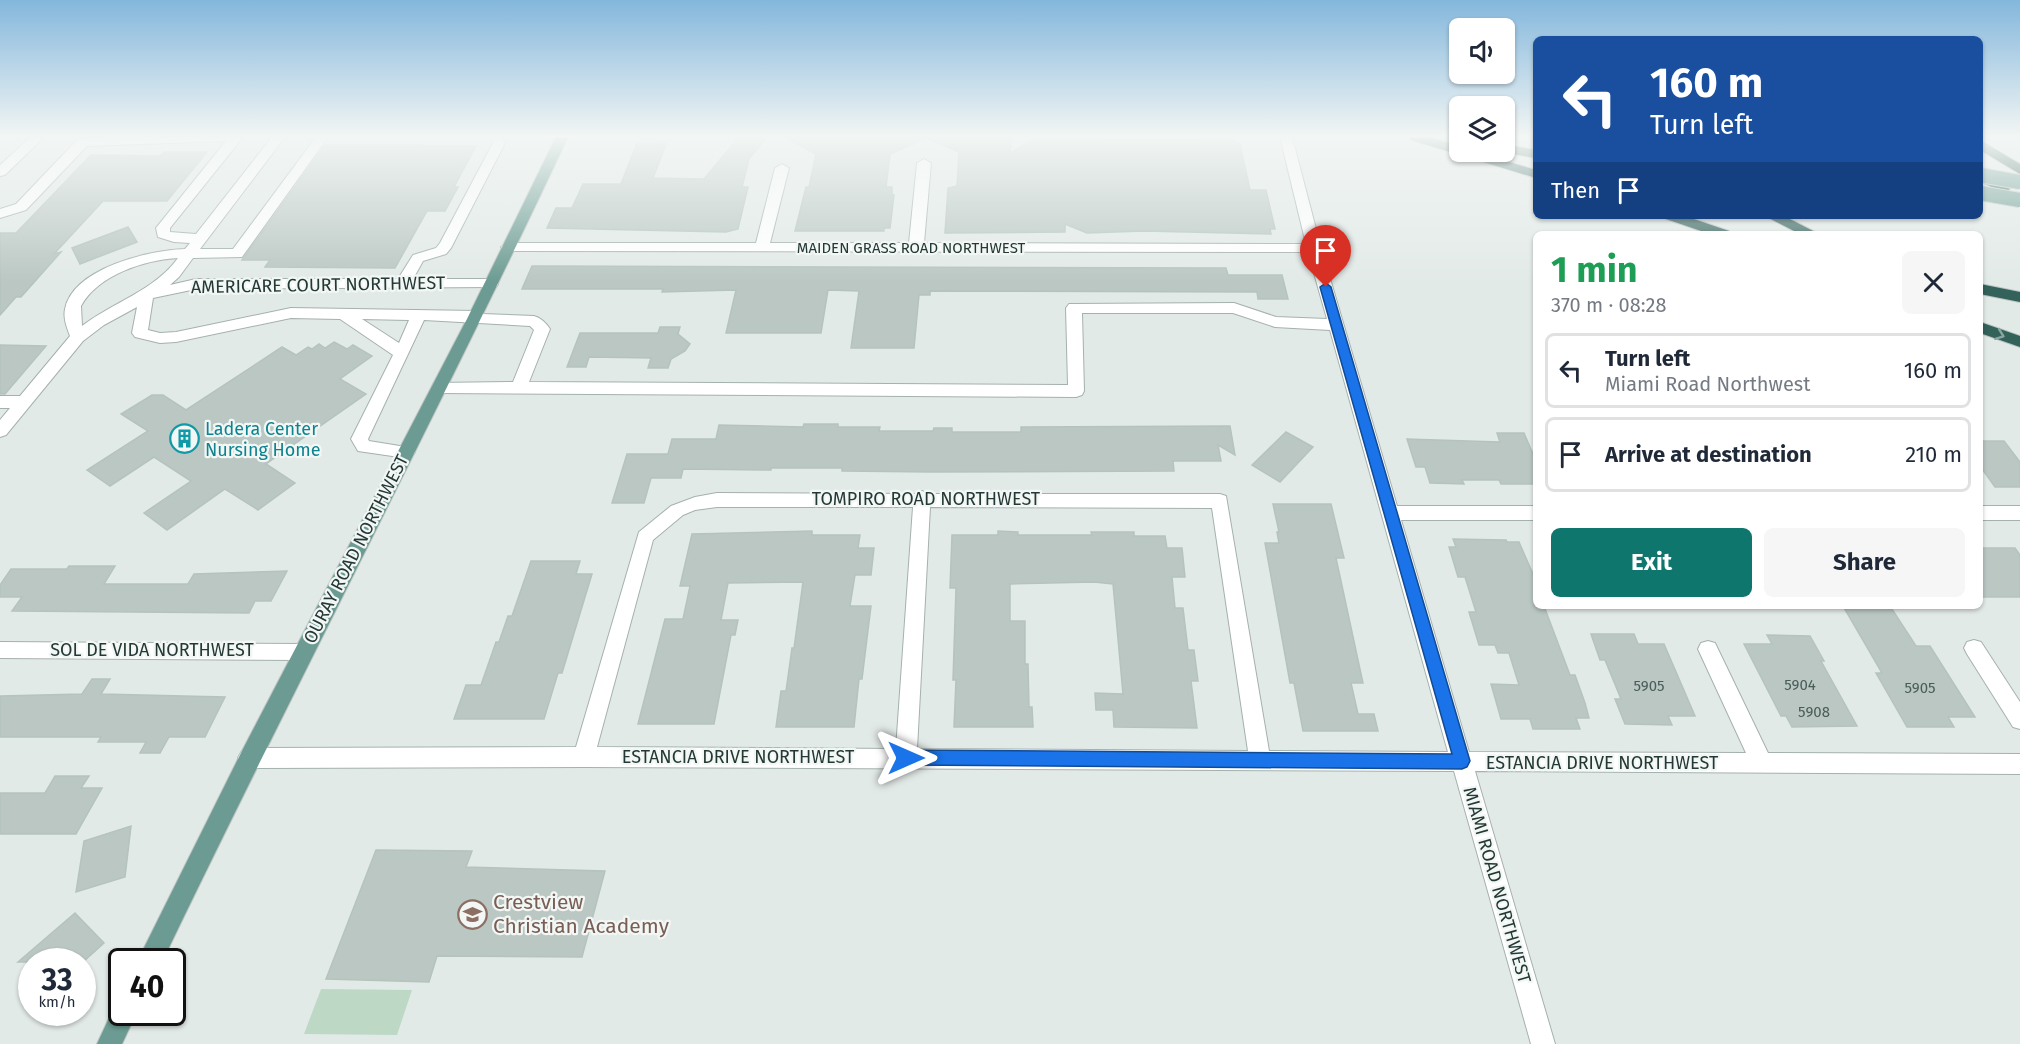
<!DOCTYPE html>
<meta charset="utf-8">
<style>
body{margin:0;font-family:"Fira Sans",sans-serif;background:#f6f6f7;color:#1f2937;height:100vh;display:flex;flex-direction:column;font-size:22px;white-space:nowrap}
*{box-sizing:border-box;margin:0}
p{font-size:20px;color:#747a83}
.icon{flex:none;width:33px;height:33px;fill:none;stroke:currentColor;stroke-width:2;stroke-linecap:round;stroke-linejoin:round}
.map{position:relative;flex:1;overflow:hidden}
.side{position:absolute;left:1533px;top:231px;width:450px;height:378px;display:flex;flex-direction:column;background:#fff;border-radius:9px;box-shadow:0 2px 4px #0004}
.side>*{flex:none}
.guide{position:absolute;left:1533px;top:36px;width:450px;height:183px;border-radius:9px;box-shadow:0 2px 4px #0004;background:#1a4fa0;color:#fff;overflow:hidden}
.controls{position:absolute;left:1449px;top:18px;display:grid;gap:12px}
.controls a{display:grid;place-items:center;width:66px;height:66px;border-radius:9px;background:#fff;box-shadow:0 2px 4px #0004;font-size:30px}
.speed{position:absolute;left:18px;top:948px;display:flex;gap:12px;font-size:30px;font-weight:700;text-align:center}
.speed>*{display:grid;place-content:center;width:78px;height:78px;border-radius:50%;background:#fff;box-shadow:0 2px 4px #0004;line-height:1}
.speed small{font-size:15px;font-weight:400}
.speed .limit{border:3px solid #111;border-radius:9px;background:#fff;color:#111}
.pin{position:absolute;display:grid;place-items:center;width:51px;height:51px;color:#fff;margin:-62px -26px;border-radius:50% 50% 50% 0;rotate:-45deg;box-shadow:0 0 6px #0007}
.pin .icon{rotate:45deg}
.me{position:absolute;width:66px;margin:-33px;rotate:90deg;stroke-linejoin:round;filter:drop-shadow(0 0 4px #0008)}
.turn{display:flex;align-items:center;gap:21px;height:126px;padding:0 18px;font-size:27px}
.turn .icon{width:78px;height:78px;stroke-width:2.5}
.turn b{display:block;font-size:42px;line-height:51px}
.then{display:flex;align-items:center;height:57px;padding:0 18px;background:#0003;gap:12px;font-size:22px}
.round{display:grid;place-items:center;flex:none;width:63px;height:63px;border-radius:9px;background:#f6f6f7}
.overview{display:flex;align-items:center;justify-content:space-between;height:102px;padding:0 18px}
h1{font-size:36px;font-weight:700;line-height:45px;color:#1e9e55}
.button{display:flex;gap:12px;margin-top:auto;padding:12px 18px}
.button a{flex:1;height:69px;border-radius:9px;background:#0f766e;color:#fff;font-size:24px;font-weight:700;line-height:69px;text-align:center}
.button a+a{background:#f6f6f7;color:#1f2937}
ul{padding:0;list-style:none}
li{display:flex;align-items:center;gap:18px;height:75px;margin:0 12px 9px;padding:0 6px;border:3px solid #e0e1e3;border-radius:9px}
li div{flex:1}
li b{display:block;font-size:22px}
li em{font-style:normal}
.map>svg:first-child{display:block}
.green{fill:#bdd9c6}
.building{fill:#bac7c3;stroke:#b5c3be;stroke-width:1.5}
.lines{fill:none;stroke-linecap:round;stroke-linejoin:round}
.minor-casing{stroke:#a5b1ae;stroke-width:2}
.major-casing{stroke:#bdc4c2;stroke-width:2}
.highway-casing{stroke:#bdc4c2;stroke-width:2}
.minor{fill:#fff;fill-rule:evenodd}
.major{fill:#6b9b92;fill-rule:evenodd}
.highway{fill:#33625b;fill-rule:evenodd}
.major-bridge-casing{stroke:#bdc4c2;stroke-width:16;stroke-linecap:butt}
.major-bridge{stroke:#6b9b92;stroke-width:14}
.oneway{stroke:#89a5a0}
.route{fill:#1a73e8;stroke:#114b97;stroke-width:1.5}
.labels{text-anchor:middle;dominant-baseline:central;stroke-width:4.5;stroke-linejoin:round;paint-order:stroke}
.far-street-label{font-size:15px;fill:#243935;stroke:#f2f7f5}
.number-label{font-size:15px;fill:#4a5c58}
.street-label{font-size:18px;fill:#243935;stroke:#f2f7f5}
.culture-label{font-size:18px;fill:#0d838f;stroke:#f2f7f5;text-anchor:start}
.near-education-label{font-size:21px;fill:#785e54;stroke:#f2f7f5;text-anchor:start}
</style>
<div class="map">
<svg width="2020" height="1044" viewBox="0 0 2020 1044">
<rect width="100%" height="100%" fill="#e2eae7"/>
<path class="green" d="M 321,989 L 412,990 L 397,1035 L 304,1034 Z"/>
<g class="building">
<path d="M 739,137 L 767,137 L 749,159 L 742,187 L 748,187 L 738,229 L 726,232 L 547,228 L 556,208 L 572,208 L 583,184 L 621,184 L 637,143 L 667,142 L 653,178 L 704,179 Z"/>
<path d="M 784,137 L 1011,137 L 1010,153 L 1034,139 L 1232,140 L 1240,144 L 1250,190 L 1266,190 L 1275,229 L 1270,229 L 1271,234 L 1144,231 L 1087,233 L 1065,224 L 1065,232 L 945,233 L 948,188 L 957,186 L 959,152 L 926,138 L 890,154 L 886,187 L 892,187 L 892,195 L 894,195 L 890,228 L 884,228 L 884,231 L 795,231 L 806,187 L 809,187 L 816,154 Z"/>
<path d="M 325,145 L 423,145 L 422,146 L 476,146 L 454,187 L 458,187 L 445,211 L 427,211 L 395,268 L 265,267 L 270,260 L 242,260 Z"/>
<path d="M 164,152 L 207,152 L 167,201 L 103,201 L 54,254 L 61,252 L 21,297 L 16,297 L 0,315 L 0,233 L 16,233 L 91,155 L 160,156 Z"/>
<path d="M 128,227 L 137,242 L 80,264 L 72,248 Z"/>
<path d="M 532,266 L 1226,268 L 1228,275 L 1282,275 L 1288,299 L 1258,299 L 1257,292 L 930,291 L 930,295 L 919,295 L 914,348 L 851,348 L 859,291 L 828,290 L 821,333 L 726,333 L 736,290 L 662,292 L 663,289 L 522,289 Z"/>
<path d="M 660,327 L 680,327 L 678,334 L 690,344 L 685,351 L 671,359 L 668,368 L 648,368 L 651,358 L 589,357 L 586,367 L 567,367 L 580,333 L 658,333 Z"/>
<path d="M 334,342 L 347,349 L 353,345 L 372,356 L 340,379 L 366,394 L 266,464 L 295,483 L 258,510 L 225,489 L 167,530 L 144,513 L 191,481 L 154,457 L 110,486 L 87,470 L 148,431 L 121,414 L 152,395 L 163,395 L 186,410 L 282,347 L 296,355 L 308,347 L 312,349 L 319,344 L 325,348 Z"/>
<path d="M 0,345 L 46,346 L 5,394 L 0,394 Z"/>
<path d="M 804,424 L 838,424 L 838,427 L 880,427 L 879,431 L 933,431 L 934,428 L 952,428 L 952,432 L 1021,432 L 1021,427 L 1230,426 L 1235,455 L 1218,445 L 1221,461 L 1173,461 L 1174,471 L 931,472 L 842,471 L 842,468 L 771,468 L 771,470 L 683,469 L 681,478 L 651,478 L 644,503 L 612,503 L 627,454 L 668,454 L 672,439 L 716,439 L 719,425 L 803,427 Z"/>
<path d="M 1286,432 L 1313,447 L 1280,482 L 1252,465 Z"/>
<path d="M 1497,433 L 1524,433 L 1536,461 L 1536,484 L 1501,484 L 1499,480 L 1462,480 L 1464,484 L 1430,483 L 1425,467 L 1416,467 L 1407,439 L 1500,442 Z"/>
<path d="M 1980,441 L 2004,441 L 2020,462 L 2020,487 L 1995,487 L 1980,466 Z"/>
<path d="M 1273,504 L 1331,504 L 1344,558 L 1336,558 L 1363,683 L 1351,683 L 1358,714 L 1374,714 L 1378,731 L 1303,731 L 1294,683 L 1290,683 L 1265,543 L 1279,543 L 1277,532 L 1279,532 Z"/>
<path d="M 812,531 L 812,535 L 860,535 L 858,548 L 874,548 L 871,575 L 855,575 L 850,606 L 871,606 L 862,679 L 859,679 L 854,727 L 776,727 L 781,691 L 786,691 L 792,648 L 794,648 L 803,582 L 728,583 L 721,620 L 738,620 L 735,635 L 731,635 L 714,724 L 638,724 L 665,619 L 683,619 L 690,586 L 680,586 L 692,534 Z"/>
<path d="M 998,531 L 1018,532 L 1018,535 L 1092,535 L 1091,532 L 1134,532 L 1134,536 L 1165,536 L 1167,548 L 1182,548 L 1185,577 L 1172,577 L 1175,608 L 1183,608 L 1188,650 L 1194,650 L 1198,681 L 1191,681 L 1197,728 L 1114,727 L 1113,710 L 1096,710 L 1095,693 L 1123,694 L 1113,584 L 1094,582 L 1010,584 L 1010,621 L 1025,621 L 1025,664 L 1028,664 L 1029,707 L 1032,707 L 1033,727 L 954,727 L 956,680 L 953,680 L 956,588 L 950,588 L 952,535 L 998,535 Z"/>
<path d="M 1453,539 L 1506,540 L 1507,542 L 1519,542 L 1536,581 L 1536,606 L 1544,606 L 1570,675 L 1575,675 L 1585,703 L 1589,718 L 1576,718 L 1580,729 L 1533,729 L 1530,719 L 1501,719 L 1491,684 L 1519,685 L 1509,653 L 1498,653 L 1495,645 L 1479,645 L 1469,612 L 1476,612 L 1465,577 L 1458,577 L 1449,547 L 1456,547 Z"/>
<path d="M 1980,548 L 2015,548 L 2020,555 L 2020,597 L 1980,597 Z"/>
<path d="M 531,561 L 580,561 L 576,574 L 592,574 L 562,673 L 558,673 L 544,719 L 454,719 L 466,685 L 481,685 L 496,642 L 499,642 L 508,616 L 512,616 Z"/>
<path d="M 69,566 L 115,566 L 104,584 L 188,584 L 194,574 L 287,571 L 271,601 L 255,601 L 249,613 L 12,611 L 22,597 L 0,597 L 0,585 L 11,569 L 67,569 Z"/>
<path d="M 1843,606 L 1890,606 L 1916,646 L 1930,646 L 1975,717 L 1948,717 L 1954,727 L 1907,727 L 1876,673 L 1882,673 Z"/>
<path d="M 1591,634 L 1634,634 L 1638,644 L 1664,644 L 1695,716 L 1668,716 L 1672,725 L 1625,724 L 1615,699 L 1621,699 L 1605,660 L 1600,660 Z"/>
<path d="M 1767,635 L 1810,636 L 1824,661 L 1821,661 L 1857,726 L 1792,727 L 1786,716 L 1781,716 L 1744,644 L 1772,644 Z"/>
<path d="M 92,679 L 110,679 L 101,694 L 225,697 L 205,737 L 169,737 L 160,753 L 140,753 L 146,742 L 98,742 L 101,737 L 0,737 L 0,696 L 82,694 Z"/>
<path d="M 55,776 L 89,776 L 81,788 L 102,788 L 76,834 L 0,834 L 0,793 L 45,793 Z"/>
<path d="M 131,826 L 125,877 L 76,892 L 84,841 Z"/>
<path d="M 376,850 L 472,851 L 466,867 L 605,871 L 582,957 L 437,956 L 429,982 L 326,979 Z"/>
<path d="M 75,913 L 104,943 L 83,962 L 18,962 Z"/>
</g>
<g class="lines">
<defs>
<g id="minor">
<path d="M 31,137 L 44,137 L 5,175 L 0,176 L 0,165 Z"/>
<path d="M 125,137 L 243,137 L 170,228 L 170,232 L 196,234 L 272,137 L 285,137 L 200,249 L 233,249 L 316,137 L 328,137 L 242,257 L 193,258 L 179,277 L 170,285 L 196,279 L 398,279 L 413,255 L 436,248 L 440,243 L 493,143 L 490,137 L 502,137 L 505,143 L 451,248 L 446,254 L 423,261 L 413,279 L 491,279 L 498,284 L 496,287 L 196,289 L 153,298 L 148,330 L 160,333 L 176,332 L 291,308 L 476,311 L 482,314 L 534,316 C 541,318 546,323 550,329 L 529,382 L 1068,385 L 1066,308 L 1069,304 L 1234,303 L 1276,317 L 1327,319 L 1308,252 L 508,251 L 501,247 L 508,243 L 756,243 L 775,168 L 782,164 L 789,168 L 770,243 L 909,243 L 917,163 L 924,159 L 931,163 L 924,243 L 1306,244 L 1280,137 L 1292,137 L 1321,248 L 1397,506 L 1536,506 L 1536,520 L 1401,520 L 1469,752 L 1746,753 L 1698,649 L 1701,643 L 1708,641 L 1715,643 L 1768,753 L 2020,754 L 2020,774 L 1475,771 L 1555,1044 L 1531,1044 L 1454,771 L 584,767 L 249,768 L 242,765 L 238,758 L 242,751 L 249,748 L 576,747 L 639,532 L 671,506 L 695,497 L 717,493 L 916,494 L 922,491 L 928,494 L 1220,494 L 1226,496 L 1269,751 L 1448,752 L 1330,330 L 1275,327 L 1233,313 L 1082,313 L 1084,391 L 1082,395 L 1076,397 L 440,393 L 434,391 L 432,387 L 434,383 L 513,382 L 534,330 L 530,326 L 424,320 L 368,439 L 369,441 L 412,448 L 415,452 L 412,456 L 406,458 L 358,451 L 351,439 L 393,355 L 340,319 L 291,318 L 176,342 L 160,343 L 135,337 L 132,333 L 137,307 L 104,325 L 83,341 L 6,435 L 0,437 L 0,420 L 10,408 L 0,408 L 0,396 L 20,396 L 70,336 C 67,328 63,318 65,309 C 73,268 150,250 185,249 L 190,243 L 174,242 L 158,237 L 156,228 L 226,141 L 87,146 L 26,210 L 0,218 L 0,209 L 16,204 L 78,139 ZM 178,258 C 154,291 113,302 82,326 L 81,306 C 98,275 144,260 178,258 ZM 362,319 L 409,320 L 399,343 ZM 717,507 L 913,507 L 896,749 L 597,747 L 653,540 L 683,515 L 695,510 ZM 930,507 L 1212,508 L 1248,751 L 917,749 Z"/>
<rect x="1980" y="506" width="40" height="14"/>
<path d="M 1974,640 L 1981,642 L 2020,702 L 2020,729 L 2013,727 L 1967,654 L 1964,648 L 1967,642 Z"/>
<path d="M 0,642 L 303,644 L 310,646 L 313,652 L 310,658 L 303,660 L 0,658 Z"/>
</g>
<g id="major">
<path d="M 556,137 L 568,137 C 438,414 295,685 162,962 L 137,962 L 242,751 L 467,319 Z"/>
<path d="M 122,1001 L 122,1012 L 137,1012 L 122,1044 L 97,1044 L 116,1003 Z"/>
</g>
<g id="highway">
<path d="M 1410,137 L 1429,137 L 1460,146 L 1460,152 L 1475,152 L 1536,170 L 1536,178 L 1411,140 Z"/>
<path d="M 1980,140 L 2020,164 L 2020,174 L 1980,150 Z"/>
<path d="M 1504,144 L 1536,150 L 1536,158 L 1502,152 L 1504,152 Z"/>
<path d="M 1980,171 L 1985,172 L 2010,189 L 2003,193 L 1980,181 Z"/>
<path d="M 1664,216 L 1685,216 L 1729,231 L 1731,234 L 1710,234 L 1666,219 Z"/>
<path d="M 1765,216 L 1784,216 L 1819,234 L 1800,234 Z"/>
<path d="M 1980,284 L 2020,292 L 2020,302 L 1980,294 Z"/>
<path d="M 1980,322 L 2020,336 L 2020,347 L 1980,333 Z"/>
</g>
</defs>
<use href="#minor" class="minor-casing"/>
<use href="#major" class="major-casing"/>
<use href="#highway" class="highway-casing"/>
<use href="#minor" class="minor"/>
<use href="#major" class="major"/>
<use href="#highway" class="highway"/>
<defs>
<g id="major-bridge">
<path d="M 1980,175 L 2020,182"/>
<path d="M 1980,193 L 2020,200"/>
</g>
</defs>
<use href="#major-bridge" class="major-bridge-casing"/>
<use href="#major-bridge" class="major-bridge"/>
</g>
<defs><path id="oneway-chevron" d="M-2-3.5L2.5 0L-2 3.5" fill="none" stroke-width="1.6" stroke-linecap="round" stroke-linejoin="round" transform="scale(1.5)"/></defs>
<use class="oneway" href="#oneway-chevron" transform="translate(2000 335) rotate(21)"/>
<linearGradient id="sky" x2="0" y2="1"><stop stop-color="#84b7dc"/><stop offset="0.48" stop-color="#f2f6f4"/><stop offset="1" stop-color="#f2f6f4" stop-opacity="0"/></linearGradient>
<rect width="2020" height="283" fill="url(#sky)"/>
<path class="route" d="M 1326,283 L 1331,287 L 1470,761 L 1467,767 L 1462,769 L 906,765 L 900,763 L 898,758 L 900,753 L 906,750 L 1452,754 L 1320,287 Z"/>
<defs>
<symbol id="building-ring" viewBox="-11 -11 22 22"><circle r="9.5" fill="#f2f7f5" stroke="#0f9aa8" stroke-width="1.5"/><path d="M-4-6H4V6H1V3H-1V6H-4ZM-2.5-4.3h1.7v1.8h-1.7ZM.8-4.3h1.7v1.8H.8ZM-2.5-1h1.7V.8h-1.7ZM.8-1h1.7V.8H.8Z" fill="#0f9aa8"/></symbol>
<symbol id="school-ring" viewBox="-11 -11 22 22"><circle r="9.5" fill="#f2f7f5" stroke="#8d6e63" stroke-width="1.5"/><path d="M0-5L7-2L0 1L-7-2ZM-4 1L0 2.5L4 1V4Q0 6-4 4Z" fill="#8d6e63"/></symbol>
</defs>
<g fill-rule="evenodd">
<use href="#building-ring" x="168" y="422" width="33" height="33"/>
<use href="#school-ring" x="456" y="898" width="33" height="33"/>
</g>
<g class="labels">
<g class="far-street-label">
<text x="911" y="248">MAIDEN GRASS ROAD NORTHWEST</text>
</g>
<g class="number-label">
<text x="1800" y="685">5904</text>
<text x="1649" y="686">5905</text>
<text x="1920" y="688">5905</text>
<text x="1814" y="712">5908</text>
</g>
<g class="street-label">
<text transform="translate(318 285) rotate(-1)">AMERICARE COURT NORTHWEST</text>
<text x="926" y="499">TOMPIRO ROAD NORTHWEST</text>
<text transform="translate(356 549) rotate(-63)">OURAY ROAD NORTHWEST</text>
<text x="152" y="650">SOL DE VIDA NORTHWEST</text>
<text x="738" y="757">ESTANCIA DRIVE NORTHWEST</text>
<text x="1602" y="763">ESTANCIA DRIVE NORTHWEST</text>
<text transform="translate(1497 885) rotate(74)">MIAMI ROAD NORTHWEST</text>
</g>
<g class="culture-label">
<text x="205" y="429">Ladera Center<tspan x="205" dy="21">Nursing Home</tspan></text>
</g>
<g class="near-education-label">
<text x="493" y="902">Crestview<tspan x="493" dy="24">Christian Academy</tspan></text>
</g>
</g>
</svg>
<div class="controls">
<a><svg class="icon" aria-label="sound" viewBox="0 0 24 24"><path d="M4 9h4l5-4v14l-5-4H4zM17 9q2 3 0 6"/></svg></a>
<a><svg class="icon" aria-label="layers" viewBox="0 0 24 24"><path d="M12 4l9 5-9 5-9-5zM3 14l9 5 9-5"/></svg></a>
</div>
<div class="speed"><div>33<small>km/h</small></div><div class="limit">40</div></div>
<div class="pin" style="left:1326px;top:287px;background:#d93025"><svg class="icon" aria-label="arrive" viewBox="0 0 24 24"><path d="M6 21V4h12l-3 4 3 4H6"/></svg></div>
<svg class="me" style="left:906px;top:758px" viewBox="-20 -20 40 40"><path d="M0-17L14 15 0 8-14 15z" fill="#1a73e8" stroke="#fff" stroke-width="4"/></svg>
<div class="guide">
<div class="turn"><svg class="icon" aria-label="left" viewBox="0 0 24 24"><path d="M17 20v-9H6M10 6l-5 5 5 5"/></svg><div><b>160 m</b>Turn left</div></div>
<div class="then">Then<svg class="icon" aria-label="arrive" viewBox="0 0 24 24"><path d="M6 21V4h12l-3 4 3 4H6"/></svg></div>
</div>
<section class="side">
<div class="overview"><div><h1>1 min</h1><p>370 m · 08:28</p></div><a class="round"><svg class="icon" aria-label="close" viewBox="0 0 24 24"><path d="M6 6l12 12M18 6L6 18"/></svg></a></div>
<ul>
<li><svg class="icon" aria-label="left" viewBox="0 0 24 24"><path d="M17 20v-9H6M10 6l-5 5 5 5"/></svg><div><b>Turn left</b><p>Miami Road Northwest</p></div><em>160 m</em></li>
<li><svg class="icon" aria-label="arrive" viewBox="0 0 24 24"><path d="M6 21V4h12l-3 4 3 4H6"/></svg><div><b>Arrive at destination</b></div><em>210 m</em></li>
</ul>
<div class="button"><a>Exit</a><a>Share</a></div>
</section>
</div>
